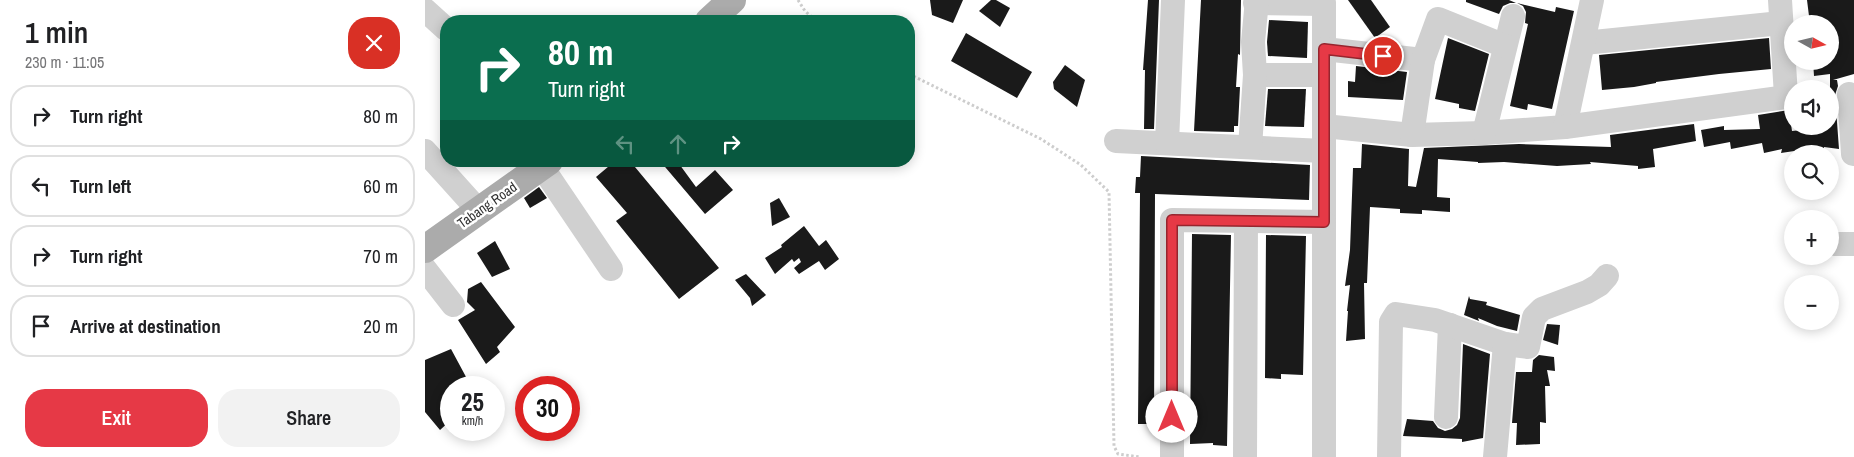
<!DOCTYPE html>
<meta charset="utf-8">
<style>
body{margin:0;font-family:"Archivo Narrow",sans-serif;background:#f2f2f2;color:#202124;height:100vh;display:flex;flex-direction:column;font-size:19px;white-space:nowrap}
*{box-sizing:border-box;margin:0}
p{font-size:16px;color:#757577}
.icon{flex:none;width:28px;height:28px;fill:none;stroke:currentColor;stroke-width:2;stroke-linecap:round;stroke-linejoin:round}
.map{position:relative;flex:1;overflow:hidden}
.drawer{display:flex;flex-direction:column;background:#fff;width:425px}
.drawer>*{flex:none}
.banner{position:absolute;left:15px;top:15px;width:475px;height:152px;border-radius:20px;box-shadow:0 2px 12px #0003;background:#0b6e4f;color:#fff;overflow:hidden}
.needle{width:32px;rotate:98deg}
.fabs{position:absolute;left:1359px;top:15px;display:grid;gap:10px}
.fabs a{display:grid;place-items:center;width:55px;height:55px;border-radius:50%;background:#fff;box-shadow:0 2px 12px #0003;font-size:25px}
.speed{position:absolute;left:15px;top:376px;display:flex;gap:10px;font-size:25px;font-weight:700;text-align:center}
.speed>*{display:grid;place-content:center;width:65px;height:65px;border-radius:50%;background:#fff;box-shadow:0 2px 12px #0003;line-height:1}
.speed small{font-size:12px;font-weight:400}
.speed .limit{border:8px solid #d22;background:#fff;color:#111}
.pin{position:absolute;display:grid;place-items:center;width:42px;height:42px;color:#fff;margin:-21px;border:2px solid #fff;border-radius:50%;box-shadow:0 1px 5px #0007}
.me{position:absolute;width:55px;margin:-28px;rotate:0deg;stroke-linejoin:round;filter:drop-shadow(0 0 4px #0008)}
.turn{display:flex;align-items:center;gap:18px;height:105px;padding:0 25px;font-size:22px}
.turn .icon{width:65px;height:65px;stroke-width:2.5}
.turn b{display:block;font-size:35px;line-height:42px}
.lanes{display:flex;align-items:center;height:48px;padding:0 25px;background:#0003;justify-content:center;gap:25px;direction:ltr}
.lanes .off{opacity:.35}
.round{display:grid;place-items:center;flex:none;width:52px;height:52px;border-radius:20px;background:#f2f2f2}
.overview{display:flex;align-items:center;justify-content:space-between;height:85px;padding:0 25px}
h1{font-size:30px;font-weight:600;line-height:38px}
.primary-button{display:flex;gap:10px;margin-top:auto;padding:10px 25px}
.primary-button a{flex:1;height:58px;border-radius:20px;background:#e63946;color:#fff;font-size:20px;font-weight:600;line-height:58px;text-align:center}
.primary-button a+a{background:#f2f2f2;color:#202124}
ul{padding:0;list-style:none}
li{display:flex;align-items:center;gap:15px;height:62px;margin:0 10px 8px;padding:0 15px;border:2px solid #e0e0e0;border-radius:20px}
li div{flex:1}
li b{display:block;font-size:19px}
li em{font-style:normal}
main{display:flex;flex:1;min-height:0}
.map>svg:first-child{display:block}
.building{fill:#1a1a1a}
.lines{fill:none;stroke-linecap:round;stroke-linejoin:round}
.path{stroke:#cdcdcd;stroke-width:3;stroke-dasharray:2.5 2.5;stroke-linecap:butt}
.minor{stroke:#d0d0d0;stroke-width:24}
.major{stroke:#ababab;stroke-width:28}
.route-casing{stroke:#96252e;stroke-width:12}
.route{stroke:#e63946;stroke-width:9}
.labels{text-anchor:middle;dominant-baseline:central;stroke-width:5;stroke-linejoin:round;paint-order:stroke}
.street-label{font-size:14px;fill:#333;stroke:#fff}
</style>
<main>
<section class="drawer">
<div class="overview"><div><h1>1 min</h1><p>230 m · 11:05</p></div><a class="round" style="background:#d93025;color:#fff"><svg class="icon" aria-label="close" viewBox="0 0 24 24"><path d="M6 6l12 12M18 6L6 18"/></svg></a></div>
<ul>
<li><svg class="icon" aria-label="right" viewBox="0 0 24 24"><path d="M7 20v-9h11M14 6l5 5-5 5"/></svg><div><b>Turn right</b></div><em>80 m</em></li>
<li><svg class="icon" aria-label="left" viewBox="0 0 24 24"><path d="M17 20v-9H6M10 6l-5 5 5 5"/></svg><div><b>Turn left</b></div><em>60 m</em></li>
<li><svg class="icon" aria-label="right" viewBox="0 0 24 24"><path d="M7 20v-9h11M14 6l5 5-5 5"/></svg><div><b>Turn right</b></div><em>70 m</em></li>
<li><svg class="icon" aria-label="arrive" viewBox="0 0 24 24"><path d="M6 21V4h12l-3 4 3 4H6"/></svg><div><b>Arrive at destination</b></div><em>20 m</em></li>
</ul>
<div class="primary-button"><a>Exit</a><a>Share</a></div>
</section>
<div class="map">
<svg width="1429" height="457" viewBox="0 0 1429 457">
<rect width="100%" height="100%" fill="#fff"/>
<g class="building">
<path d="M 505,0 L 538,0 L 528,23 L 507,15 Z"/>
<path d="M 566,0 L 571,0 L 585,8 L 575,27 L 554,11 Z"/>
<path d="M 723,0 L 734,0 L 729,129 L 719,129 L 720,70 L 718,70 Z"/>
<path d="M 776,0 L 816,0 L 815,55 L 813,54 L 811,87 L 815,87 L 813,126 L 809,126 L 809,132 L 769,131 Z"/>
<path d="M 923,0 L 946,0 L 965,27 L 950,38 Z"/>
<path d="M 1041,0 L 1084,0 L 1091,3 L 1085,3 L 1078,6 L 1074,14 L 1041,2 Z"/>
<path d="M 1382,0 L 1429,0 L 1429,74 L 1408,80 L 1412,80 L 1413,86 L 1410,95 L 1414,149 L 1399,147 L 1399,154 L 1376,154 L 1376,150 L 1356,153 L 1357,149 L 1339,153 L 1337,143 L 1306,149 L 1305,142 L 1279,147 L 1276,130 L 1299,126 L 1299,130 L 1335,129 L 1333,115 L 1364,110 L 1367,131 L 1405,127 L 1405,74 L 1389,76 L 1388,61 L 1405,61 L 1405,24 L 1385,24 Z"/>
<path d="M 1092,3 L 1130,12 L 1131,7 L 1149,11 L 1127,109 L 1103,104 L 1102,110 L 1085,106 L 1103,24 L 1100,23 L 1101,12 L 1098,6 Z"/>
<path d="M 844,20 L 883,22 L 882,58 L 843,56 L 842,42 Z"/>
<path d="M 541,33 L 607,72 L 592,98 L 526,61 Z"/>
<path d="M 1023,38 L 1064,54 L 1050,111 L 1034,108 L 1034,104 L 1010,99 Z"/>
<path d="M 1344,38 L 1346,69 L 1294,74 L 1231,82 L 1231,83 L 1209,87 L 1177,90 L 1174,55 Z"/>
<path d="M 640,65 L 660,80 L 652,107 L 629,89 L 628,82 Z"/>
<path d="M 931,66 L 982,72 L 978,100 L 923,97 L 923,81 L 930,82 Z"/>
<path d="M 843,89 L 881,89 L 879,127 L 840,126 Z"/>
<path d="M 1269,124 L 1271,141 L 1228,149 L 1230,167 L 1213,169 L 1213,166 L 1165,162 L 1166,164 L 1132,166 L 1079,162 L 1053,163 L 1053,162 L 1013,159 L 1012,197 L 1025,198 L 1025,212 L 997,210 L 997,214 L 975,213 L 975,209 L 945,207 L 942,283 L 939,283 L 940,339 L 921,341 L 923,311 L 922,311 L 925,285 L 920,286 L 925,250 L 928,168 L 936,168 L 937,144 L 984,149 L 983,186 L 991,187 L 999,148 L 1094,144 L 1186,147 L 1185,135 Z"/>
<path d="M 716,156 L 885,165 L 884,200 L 730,194 L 729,424 L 713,424 L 715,193 L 710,193 L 711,177 L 715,177 Z"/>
<path d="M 190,161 L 205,161 L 294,268 L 254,299 L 191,221 L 202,213 L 171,177 Z"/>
<path d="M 235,161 L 252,161 L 271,187 L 290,170 L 308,190 L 280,214 Z"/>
<path d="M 114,187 L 122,198 L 105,208 L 99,198 Z"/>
<path d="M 354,198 L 365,217 L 347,226 L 345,203 Z"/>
<path d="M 379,226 L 394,246 L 401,240 L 414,259 L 400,270 L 394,261 L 374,274 L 369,268 L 376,262 L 374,258 L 369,262 L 367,259 L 350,274 L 340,258 L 357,247 L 356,245 Z"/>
<path d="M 767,234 L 806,235 L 802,446 L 788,445 L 788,443 L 765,444 Z"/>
<path d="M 841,235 L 881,236 L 878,375 L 856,374 L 856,379 L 840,378 Z"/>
<path d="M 70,241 L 85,269 L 67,277 L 52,253 Z"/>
<path d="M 321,274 L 341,295 L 327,306 L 325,298 L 310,280 Z"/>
<path d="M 56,282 L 90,327 L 72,347 L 75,352 L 61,364 L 33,320 L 50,310 L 42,302 L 43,289 Z"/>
<path d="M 1044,296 L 1045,299 L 1062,302 L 1061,305 L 1095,315 L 1092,331 L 1072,326 L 1053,318 L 1054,321 L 1039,315 Z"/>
<path d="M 1122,324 L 1135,325 L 1133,345 L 1118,340 Z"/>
<path d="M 1038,344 L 1065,354 L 1058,438 L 1037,442 L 1037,439 L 978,436 L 982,419 L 1008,421 L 1013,428 L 1020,431 L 1027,429 L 1032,425 L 1035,418 Z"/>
<path d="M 26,349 L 47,388 L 26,388 L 26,420 L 15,430 L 0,412 L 0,360 Z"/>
<path d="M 1114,355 L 1129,357 L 1130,371 L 1122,370 L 1125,386 L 1120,386 L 1121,423 L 1115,422 L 1115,444 L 1091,445 L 1092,423 L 1087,423 L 1091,372 L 1107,372 L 1108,360 Z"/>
</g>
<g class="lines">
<g class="path">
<path d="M 373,0 L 380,11 L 391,21"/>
<path d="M 484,74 L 616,139 L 656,165 L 684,192 L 689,446 L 693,454 L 715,457"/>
</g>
<g class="minor">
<path d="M 1355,0 L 1361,96"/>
<path d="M 830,3 L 899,4"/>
<path d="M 899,4 L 899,457"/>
<path d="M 0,10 L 21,29"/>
<path d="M 1159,43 L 1356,23"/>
<path d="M 899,49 L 998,60"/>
<path d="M 830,75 L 899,75"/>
<path d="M 1424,94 L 1428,154"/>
<path d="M 899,126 L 987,135 L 1059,133 L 1140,127 L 1167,0"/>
<path d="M 1140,127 L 1368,96"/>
<path d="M 1059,133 L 1088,16"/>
<path d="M 987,135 L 998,60 L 1013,19 L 1080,46"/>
<path d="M 691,141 L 899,151"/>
<path d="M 742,143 L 748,0"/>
<path d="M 825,147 L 830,75 L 828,42 L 832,0"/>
<path d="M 0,151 L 54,211"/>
<path d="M 117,167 L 186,269"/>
<path d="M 1409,244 L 1429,244"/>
<path d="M 0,269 L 28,305"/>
<path d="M 1021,417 L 1025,325"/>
<path d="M 747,457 L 747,220 L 899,222"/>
<path d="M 820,457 L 821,221"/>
<path d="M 964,457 L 966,322 L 971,314 L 1010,320 L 1080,344 L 1103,347 L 1109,317 L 1117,309 L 1162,292 L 1174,285 L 1182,276"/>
<path d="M 1070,457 L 1080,344"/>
</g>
<g class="major">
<path d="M 284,21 L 307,0"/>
<path d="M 0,249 L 124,161"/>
</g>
</g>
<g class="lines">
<defs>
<path id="route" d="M 747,417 L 747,220 L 899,222 L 899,49 L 958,56"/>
</defs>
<use href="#route" class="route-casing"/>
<use href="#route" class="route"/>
</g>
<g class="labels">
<g class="street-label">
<text transform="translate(62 205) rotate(-35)">Tabang Road</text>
</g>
</g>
</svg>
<div class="fabs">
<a><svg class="needle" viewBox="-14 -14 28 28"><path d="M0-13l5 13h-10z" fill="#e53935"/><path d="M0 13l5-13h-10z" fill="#757577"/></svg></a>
<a><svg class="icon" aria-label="sound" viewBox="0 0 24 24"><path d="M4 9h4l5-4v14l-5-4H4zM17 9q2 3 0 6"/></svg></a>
<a><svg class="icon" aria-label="search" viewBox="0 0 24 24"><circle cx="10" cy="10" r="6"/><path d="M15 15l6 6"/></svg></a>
<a>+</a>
<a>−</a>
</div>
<div class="speed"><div>25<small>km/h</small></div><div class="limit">30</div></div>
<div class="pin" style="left:958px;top:56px;background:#d93025"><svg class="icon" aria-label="arrive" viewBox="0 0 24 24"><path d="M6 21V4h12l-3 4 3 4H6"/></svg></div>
<svg class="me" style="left:747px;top:417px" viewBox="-20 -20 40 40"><circle r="19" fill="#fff"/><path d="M0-13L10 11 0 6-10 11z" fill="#e63946"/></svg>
<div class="banner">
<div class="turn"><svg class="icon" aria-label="right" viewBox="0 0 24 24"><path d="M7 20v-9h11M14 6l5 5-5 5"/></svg><div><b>80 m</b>Turn right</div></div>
<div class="lanes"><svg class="icon off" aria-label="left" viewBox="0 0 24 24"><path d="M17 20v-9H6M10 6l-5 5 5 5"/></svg><svg class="icon off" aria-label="ahead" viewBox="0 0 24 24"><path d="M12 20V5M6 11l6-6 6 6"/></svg><svg class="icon" aria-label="right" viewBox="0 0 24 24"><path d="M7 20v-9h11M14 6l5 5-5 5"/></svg></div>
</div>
</div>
</main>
